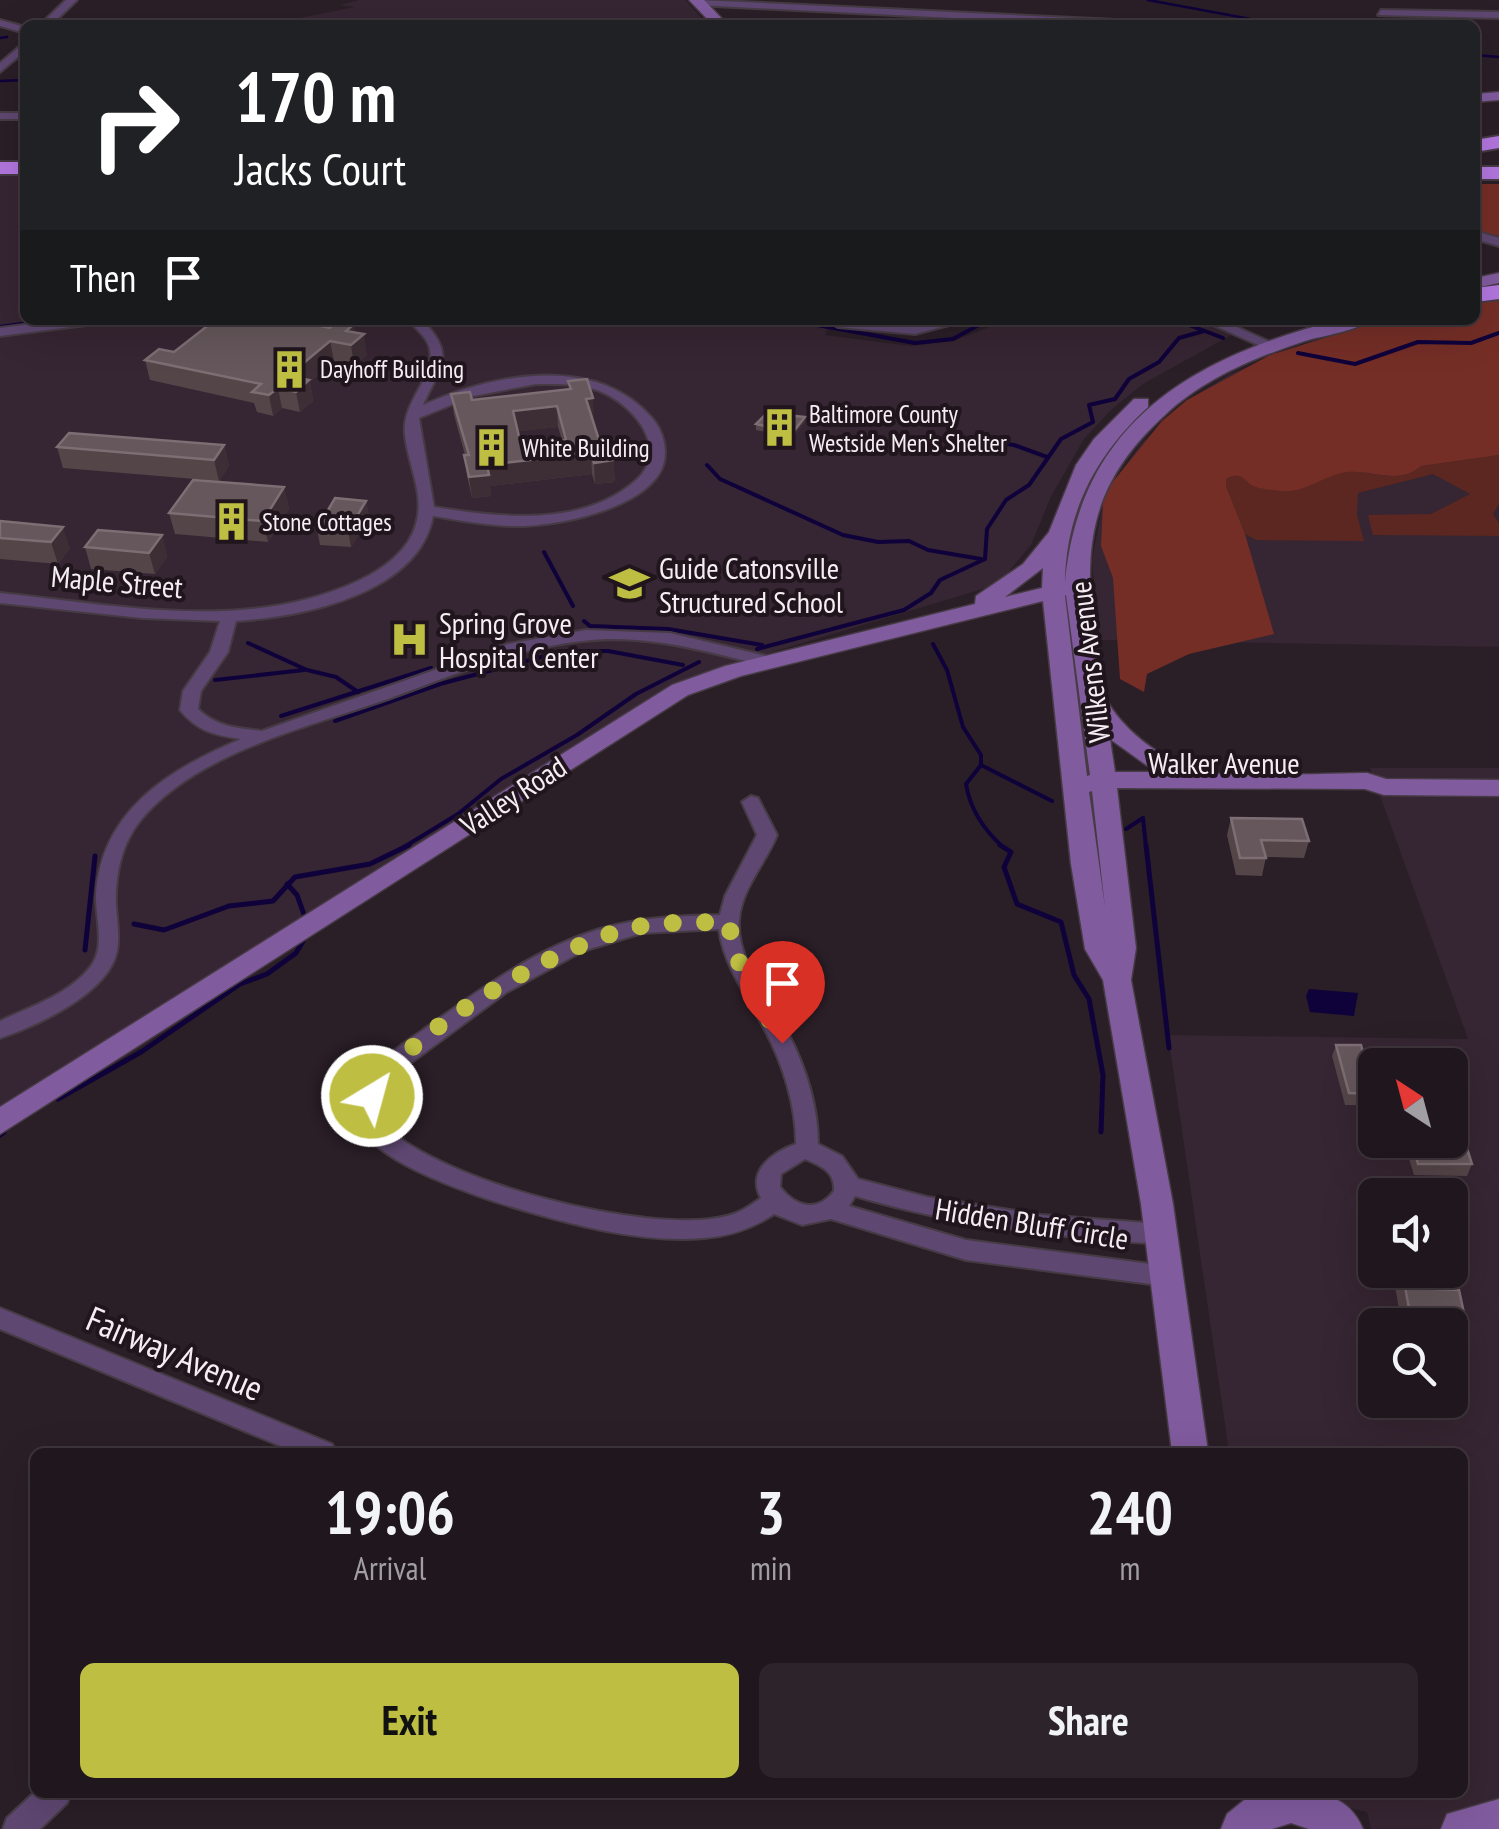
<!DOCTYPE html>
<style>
body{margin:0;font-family:"PT Sans Narrow",sans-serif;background:#2d232a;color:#f1f3f6;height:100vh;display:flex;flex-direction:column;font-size:38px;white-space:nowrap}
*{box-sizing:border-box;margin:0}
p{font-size:32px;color:#a29fa4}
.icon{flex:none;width:55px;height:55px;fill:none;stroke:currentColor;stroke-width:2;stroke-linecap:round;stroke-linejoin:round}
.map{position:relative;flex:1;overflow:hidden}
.panel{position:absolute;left:30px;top:1448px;width:1438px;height:350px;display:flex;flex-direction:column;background:#20161d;border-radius:15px;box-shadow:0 10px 40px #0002,0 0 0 2px #3d353b}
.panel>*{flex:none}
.guide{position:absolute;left:20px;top:20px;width:1460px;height:305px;border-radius:15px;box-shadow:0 10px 40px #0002,0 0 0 2px #3d353b;background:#202124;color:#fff;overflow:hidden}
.needle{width:65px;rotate:324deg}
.controls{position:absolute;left:1358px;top:1048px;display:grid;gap:20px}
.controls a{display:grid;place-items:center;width:110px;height:110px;border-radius:15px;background:#20161d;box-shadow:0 10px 40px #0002,0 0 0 2px #3d353b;font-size:50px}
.pin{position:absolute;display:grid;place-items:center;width:85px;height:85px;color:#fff;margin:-102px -42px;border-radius:50% 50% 50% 0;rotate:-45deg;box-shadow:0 0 10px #0007}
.pin .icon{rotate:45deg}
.me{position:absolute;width:110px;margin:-55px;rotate:37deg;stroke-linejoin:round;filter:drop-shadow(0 0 8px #0008)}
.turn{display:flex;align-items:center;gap:35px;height:210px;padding:0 50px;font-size:45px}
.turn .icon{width:130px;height:130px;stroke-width:2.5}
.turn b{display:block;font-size:70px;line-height:85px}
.then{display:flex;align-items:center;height:95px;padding:0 50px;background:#0003;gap:20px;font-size:38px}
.eta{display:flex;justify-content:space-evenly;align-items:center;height:170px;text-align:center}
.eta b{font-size:60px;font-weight:700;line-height:70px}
.action{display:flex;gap:20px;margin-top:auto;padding:20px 50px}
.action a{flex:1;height:115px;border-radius:15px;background:#bebf42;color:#111;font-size:40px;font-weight:700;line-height:115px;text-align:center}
.action a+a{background:#2d232a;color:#f1f3f6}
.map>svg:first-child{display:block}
.built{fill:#362532;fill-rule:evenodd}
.green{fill:#5b2720}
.forest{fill:#742e26}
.water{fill:#0f023b}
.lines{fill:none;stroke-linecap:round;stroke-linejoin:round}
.stream-far2{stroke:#0f023b;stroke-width:2.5}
.stream-far1{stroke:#0f023b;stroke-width:4}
.stream{stroke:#0f023b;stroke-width:5}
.street-casing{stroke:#463b44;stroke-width:4}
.secondary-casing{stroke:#463b44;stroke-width:3}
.highway-casing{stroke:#463b44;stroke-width:4}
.street{fill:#5e4771;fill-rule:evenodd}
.secondary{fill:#805b9e;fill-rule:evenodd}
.highway{fill:#b276df;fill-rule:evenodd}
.wall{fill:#544549;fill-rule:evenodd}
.shaded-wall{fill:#3c2e34}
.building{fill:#65575b;stroke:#7c6e73;stroke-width:2.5;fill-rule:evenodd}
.route{stroke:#bebf42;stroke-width:18;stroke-dasharray:0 32.4}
.labels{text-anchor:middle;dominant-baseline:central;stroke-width:8;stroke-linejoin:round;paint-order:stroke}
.far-poi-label{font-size:25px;fill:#f5edf3;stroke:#20151d;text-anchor:start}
.poi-label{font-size:30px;fill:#f5edf3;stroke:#20151d;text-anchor:start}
.street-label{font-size:30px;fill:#f5edf3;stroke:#20151d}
.near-street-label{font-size:35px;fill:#f5edf3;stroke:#20151d}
</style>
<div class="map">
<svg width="1499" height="1829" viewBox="0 0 1499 1829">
<rect width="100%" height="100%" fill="#2a1e27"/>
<g class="built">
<path d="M 359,0 L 685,0 L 708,25 L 265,25 L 355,7 L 340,5 Z"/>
<path d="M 0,172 L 25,172 L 25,320 L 832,320 L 825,335 L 911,346 L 953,341 L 1008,320 L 1196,320 L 1235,333 L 1143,384 L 1112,409 L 1084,439 L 1051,497 L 1031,545 L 1005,576 L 986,588 L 700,674 L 657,697 L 0,1112 Z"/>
<path d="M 1499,297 L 1499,647 L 1100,640 L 1092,561 L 1101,512 L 1111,486 L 1141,444 L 1184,403 L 1230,374 L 1324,336 L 1354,328 L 1475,320 Z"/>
<path d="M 1370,768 L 1499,768 L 1499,1829 L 1371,1829 L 1367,1812 L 1345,1807 L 1321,1793 L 1462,1792 L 1462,1452 L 1229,1452 L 1168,1035 L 1468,1039 ZM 1375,1065 L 1450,1065 L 1450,1140 L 1375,1140 ZM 1375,1195 L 1450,1195 L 1450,1270 L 1375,1270 ZM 1375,1325 L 1450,1325 L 1450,1400 L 1375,1400 Z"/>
</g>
<path class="green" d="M 1499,455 L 1499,504 L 1493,514 L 1499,523 L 1499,536 L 1373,535 L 1368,515 L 1431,514 L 1470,494 L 1433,474 L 1358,493 L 1357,515 L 1364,541 L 1256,540 L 1245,534 L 1226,486 L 1226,479 L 1234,474 C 1251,478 1256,488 1275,490 C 1303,494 1319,476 1344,472 C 1371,468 1398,487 1421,466 Z"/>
<g class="forest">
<path d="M 1475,184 L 1499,184 L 1499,236 L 1475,231 Z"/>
<path d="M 1499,296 L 1499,455 L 1421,466 C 1399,486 1373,469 1347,472 C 1323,475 1307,493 1281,491 C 1273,490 1256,489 1250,484 C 1243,479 1240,471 1226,479 L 1226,486 L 1245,534 L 1274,634 L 1189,654 L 1147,674 L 1144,692 L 1120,679 L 1113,578 L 1101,546 L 1103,502 L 1107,489 L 1162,421 L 1187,400 L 1270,355 L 1376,322 L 1475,320 L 1475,302 Z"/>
</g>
<path class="water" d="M 1309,989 L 1358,993 L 1354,1016 L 1310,1012 L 1306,996 Z"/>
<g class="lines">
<g class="stream-far2">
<path d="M 1148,0 L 1283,25"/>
<path d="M 0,38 L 7,37"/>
<path d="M 1475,55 L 1499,57"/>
<path d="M 0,81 L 25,80"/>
</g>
<g class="stream-far1">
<path d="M 790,320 L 915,343 L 953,339 L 988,320"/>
<path d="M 1176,320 L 1223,338"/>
<path d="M 0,327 L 50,320"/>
<path d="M 1298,353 L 1355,364 L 1418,342 L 1471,343 L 1499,333"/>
<path d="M 973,439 L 1014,445 L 1047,457"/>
<path d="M 707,465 L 720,479 L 843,535 L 878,542 L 909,541 L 928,550 L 981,559"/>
<path d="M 544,552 L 573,606"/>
<path d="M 584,621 L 590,626 L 668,629 L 762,645"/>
<path d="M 248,643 L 307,670 L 336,677 L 358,692"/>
<path d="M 933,644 L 947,670 L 963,727 L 981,755 L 981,765 L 966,784 C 970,809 984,830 1003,847"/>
<path d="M 757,649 L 904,610 L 931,593 L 940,580 L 985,559 L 987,529 L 1006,500 L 1029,485 L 1061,439 L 1093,422 L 1089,405 L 1115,399 L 1129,379 L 1159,362 L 1179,338 L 1204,331"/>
<path d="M 215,680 L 304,670"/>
<path d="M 281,716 L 431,668"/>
<path d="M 335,721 L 440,684 L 564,651 L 608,651 L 683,665"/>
<path d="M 981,765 L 1052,801"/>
<path d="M 1143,818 L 1146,847"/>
<path d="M 1126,829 L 1143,818"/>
<path d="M 404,847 L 458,814 L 501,779 L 577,735 L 636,694 L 699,662"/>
</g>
<g class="stream">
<path d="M 1000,845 L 1011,852 L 1004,867 L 1017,904 L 1061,922 L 1074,975 L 1089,999 L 1103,1075 L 1101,1132"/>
<path d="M 1146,845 L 1169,1048"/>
<path d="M 287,884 L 297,895 L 306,920"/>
<path d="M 134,924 L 164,930 L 229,906 L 273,901 L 295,877 L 370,864 L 409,845"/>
<path d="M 85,950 L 95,856"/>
<path d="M 58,1099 L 141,1052 L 240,984 L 267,974 L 296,953 L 306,936"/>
<path d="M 0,1135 L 4,1132"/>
</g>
<defs>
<g id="street">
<path d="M 66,0 L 77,0 L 51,25 L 40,25 Z"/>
<path d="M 699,0 L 1158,22 L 1163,25 L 1095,25 L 696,5 Z"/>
<path d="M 1381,10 L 1499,12 L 1499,18 L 1378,15 Z"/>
<path d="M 0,20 L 25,27 L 25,33 L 0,26 Z"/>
<path d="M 25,42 L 25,51 L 0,72 L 0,63 Z"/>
<rect x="0" y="113" width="25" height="6"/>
<path d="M 1475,231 L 1499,238 L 1499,246 L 1475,239 Z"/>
<path d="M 63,320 L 101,320 L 94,324 L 0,336 L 0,328 Z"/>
<path d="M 408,320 L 422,320 C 457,355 440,367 423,405 C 493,374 596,353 652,418 C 663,430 669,452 662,468 C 645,508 564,524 525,526 C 495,527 464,521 433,516 C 419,594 302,617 236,621 L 228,652 L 201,691 L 198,709 C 217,727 237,728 262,731 L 508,644 L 586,630 L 670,633 L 775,658 L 778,662 L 769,667 C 709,652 646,633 583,641 C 515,648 452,676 388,699 C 308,727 195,753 140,821 C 121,845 115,876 116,906 C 117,921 120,936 117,951 C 109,993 37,1026 0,1038 L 0,1021 C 30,1007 70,994 91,966 C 105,947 96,919 96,898 C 99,812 169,769 241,739 C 215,735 198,732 180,710 L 183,691 L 210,652 L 220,621 L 142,618 L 0,603 L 0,593 C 118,605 246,633 358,581 C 382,570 409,551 416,524 C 425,494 408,465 405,435 C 401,402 435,378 430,350 C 428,338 416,329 408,320 ZM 536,384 C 556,384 578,383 597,390 C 633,403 673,450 634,482 C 579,528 498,517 434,507 L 419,418 L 473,396 Z"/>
<path d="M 834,320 L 915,326 L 943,320 L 968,320 L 915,334 L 838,327 L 831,323 Z"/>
<path d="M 1202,320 L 1221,320 L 1279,346 L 1267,349 Z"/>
<path d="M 751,796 L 758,798 L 777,835 C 766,863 741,889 739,920 C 736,961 770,998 788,1033 C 805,1066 818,1106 818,1144 L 842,1156 L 858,1179 L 927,1197 L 1041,1215 L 1161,1224 L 1169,1227 L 1173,1234 L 1169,1241 L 1161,1244 C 1057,1237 956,1226 855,1196 L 849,1206 L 966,1240 L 1166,1266 L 1175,1269 L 1178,1276 L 1175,1283 L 1166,1286 L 966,1260 L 831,1219 L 802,1225 L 774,1214 C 753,1228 730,1236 704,1238 C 671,1241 638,1237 606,1231 C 556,1222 386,1176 365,1131 C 356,1112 361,1091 371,1074 C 384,1055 405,1043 423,1030 C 478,991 534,949 600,929 C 640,917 678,916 720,915 L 725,896 L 757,835 L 742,802 ZM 719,929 C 724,967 748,997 765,1030 C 783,1064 796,1105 796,1144 C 773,1152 746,1171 761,1198 C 751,1205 740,1213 727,1216 C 649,1236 442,1182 385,1126 C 379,1105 383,1089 397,1073 L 507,992 L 583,951 L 642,933 ZM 805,1159 C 821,1166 835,1171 834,1191 C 817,1213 796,1207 780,1187 L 781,1174 Z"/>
<path d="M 0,1308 L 332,1444 L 336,1452 L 295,1452 L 0,1329 Z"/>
<path d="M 35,1792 L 71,1792 L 67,1803 L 40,1829 L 3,1829 L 7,1818 Z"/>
</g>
<g id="secondary">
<path d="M 689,0 L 704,0 L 728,25 L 713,25 Z"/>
<path d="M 1499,92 L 1499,100 L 1475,102 L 1475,94 Z"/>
<path d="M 1499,273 L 1499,283 L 1475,288 L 1475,278 Z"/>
<path d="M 1338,320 L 1369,320 C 1355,332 1324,335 1305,341 C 1256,357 1203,379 1165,415 C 1091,482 1081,546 1096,642 C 1098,657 1097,681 1103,694 C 1121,729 1156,755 1193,770 C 1216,779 1334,773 1367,773 L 1386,779 L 1499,780 L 1499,796 L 1384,795 L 1365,789 L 1117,788 L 1136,948 L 1131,980 L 1173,1204 L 1208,1452 L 1172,1452 L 1141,1204 L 1103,980 L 1085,949 L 1071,864 L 1043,601 L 741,676 L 688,695 L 0,1134 L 0,1107 L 672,685 L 725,666 L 975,604 L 976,596 L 1023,564 L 1049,532 L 1076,465 L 1094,439 L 1134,399 L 1148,399 L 1148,407 C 1096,455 1066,511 1065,582 C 1080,421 1194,357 1338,320 ZM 1043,568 L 1042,588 L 1005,597 ZM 1066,595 L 1090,775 L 1087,776 L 1065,596 ZM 1110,739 L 1156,772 L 1115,772 ZM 1092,791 L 1105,907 L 1089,792 Z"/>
<path d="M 1254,1792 C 1296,1792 1344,1783 1363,1829 L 1309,1829 L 1291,1823 L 1272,1829 L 1221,1829 L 1227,1814 Z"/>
<path d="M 1499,1799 L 1499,1829 L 1441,1829 L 1447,1814 Z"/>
</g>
<g id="highway">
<path d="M 1499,136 L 1499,148 L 1475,152 L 1475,140 Z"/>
<rect x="0" y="162" width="25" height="12"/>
<rect x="1475" y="167" width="24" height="12"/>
<path d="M 1499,285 L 1499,299 L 1475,302 L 1475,288 Z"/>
</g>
</defs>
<use href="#street" class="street-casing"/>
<use href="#secondary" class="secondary-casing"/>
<use href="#highway" class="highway-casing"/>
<use href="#street" class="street"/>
<use href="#secondary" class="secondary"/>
<use href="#highway" class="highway"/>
</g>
<g class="wall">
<path d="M 356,333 L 367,355 L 354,365 L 334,361 L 310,382 L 313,401 L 300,412 L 282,408 L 273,416 L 257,412 L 254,403 L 150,380 L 145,360 L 174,352 Z"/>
<path d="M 568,381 L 594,419 L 592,419 L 599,440 L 613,460 L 615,482 L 595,484 L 592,474 L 490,486 L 491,496 L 472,498 L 467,476 L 465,455 L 454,415 L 451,394 L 472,400 L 569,390 ZM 558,427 L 562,440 L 521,445 L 518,431 Z"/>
<path d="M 805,417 L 805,422 L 793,437 L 756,430 L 756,424 Z"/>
<path d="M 224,445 L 229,466 L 219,481 L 63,468 L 57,447 Z"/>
<path d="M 284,487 L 289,509 L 268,542 L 175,534 L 169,513 Z"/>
<path d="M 366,501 L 369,517 L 351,547 L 320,545 L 317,529 Z"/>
<path d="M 0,521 L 70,548 L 58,564 L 0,559 Z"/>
<path d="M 162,535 L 167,557 L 155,574 L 91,569 L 85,547 Z"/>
<path d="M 1231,818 L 1309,841 L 1304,858 L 1266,857 L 1262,876 L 1236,875 L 1227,835 Z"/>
<path d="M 1336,1045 L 1375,1094 L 1371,1105 L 1345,1105 L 1332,1056 Z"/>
<path d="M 1412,1141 L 1472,1164 L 1467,1176 L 1414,1175 L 1407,1152 Z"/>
<path d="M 1392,1270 L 1432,1270 L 1436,1289 L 1468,1332 L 1460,1349 L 1450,1348 L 1450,1325 L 1402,1325 Z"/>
</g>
<g class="shaded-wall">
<path d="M 354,324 L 357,340 L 364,334 L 367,355 L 354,365 L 351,345 L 346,331 Z"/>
<path d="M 330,341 L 334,361 L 310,382 L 313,401 L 300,412 L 296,392 L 288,376 Z"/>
<path d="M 278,388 L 282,408 L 273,416 L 269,395 Z"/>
<path d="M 593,398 L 594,419 L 587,419 L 586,399 Z"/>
<path d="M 557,406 L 558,427 L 515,432 L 513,411 Z"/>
<path d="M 805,417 L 805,422 L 793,437 L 793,432 Z"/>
<path d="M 224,445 L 229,466 L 219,481 L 214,460 Z"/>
<path d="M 591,453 L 592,474 L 490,486 L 491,496 L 472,498 L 469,477 L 487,465 Z"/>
<path d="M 613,460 L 615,482 L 595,484 L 594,463 Z"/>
<path d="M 284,487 L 289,509 L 268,542 L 263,521 Z"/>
<path d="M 366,501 L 369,517 L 351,547 L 348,531 Z"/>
<path d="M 63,527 L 70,548 L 58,564 L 51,542 Z"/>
<path d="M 162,535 L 167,557 L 155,574 L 149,553 Z"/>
</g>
<g class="building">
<path d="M 215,320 L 291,320 L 330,328 L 338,321 L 354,324 L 346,331 L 364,334 L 351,345 L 330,341 L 288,376 L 309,380 L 296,392 L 278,388 L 269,395 L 252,392 L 261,384 L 145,360 L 159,349 L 174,352 Z"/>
<path d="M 587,379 L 593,398 L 586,399 L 599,440 L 606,439 L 613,460 L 594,463 L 591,453 L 487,465 L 489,475 L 469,477 L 464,455 L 469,455 L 451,394 L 470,392 L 472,400 L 571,389 L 568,381 ZM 557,406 L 566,440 L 521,445 L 513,411 Z"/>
<path d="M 767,413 L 805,417 L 793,432 L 756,424 Z"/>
<path d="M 69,433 L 224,445 L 214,460 L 57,447 Z"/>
<path d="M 193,480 L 284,487 L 263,521 L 169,513 Z"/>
<path d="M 335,498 L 366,501 L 348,531 L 317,529 Z"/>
<path d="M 0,521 L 63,527 L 51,542 L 0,538 Z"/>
<path d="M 98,530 L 162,535 L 149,553 L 85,547 Z"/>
<path d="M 1231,818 L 1302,819 L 1309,841 L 1261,840 L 1266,858 L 1240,858 Z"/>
<path d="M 1336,1045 L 1361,1045 L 1375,1094 L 1349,1093 Z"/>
<path d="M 1412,1141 L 1465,1142 L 1472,1164 L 1418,1164 Z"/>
<path d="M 1402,1270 L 1432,1270 L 1436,1289 L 1459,1290 L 1468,1332 L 1450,1331 L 1450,1325 L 1412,1325 Z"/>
</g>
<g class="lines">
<path class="route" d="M 372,1096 C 401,1033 559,946 627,929 C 660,921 694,923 728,922 L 737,958 L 782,1043"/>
</g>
<defs>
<symbol id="building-bare" viewBox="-9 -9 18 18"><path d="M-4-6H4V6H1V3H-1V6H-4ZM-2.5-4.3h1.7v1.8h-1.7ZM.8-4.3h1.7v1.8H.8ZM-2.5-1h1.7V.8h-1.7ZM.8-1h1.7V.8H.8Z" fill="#bebf42" stroke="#20151d" stroke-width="2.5" paint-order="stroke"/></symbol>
<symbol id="school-bare" viewBox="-9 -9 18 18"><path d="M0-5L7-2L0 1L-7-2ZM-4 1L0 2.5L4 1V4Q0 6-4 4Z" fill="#bebf42" stroke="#20151d" stroke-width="2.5" paint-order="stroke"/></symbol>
<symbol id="hospital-bare" viewBox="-9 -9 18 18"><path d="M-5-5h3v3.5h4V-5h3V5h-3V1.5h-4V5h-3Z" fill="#bebf42" stroke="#20151d" stroke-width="2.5" paint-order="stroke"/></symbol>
</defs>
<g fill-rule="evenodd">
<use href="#building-bare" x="262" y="342" width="55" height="55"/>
<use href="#building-bare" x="752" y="400" width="55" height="55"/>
<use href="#building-bare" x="464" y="420" width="55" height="55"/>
<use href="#building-bare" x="204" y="494" width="55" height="55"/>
<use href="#school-bare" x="602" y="556" width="55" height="55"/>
<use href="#hospital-bare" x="382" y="612" width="55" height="55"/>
</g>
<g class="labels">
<g class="far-poi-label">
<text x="320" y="369">Dayhoff Building</text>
<text x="809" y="414">Baltimore County<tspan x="809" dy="29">Westside Men's Shelter</tspan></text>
<text x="522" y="448">White Building</text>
<text x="262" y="522">Stone Cottages</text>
</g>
<g class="poi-label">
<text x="659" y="567">Guide Catonsville<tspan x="659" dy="34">Structured School</tspan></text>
<text x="439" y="622">Spring Grove<tspan x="439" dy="34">Hospital Center</tspan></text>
</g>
<g class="street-label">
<text transform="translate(117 581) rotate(5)">Maple Street</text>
<text transform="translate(1089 662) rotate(-97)">Wilkens Avenue</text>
<text x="1224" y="762">Walker Avenue</text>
<text transform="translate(513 795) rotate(-33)">Valley Road</text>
<text transform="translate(1032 1223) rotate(9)">Hidden Bluff Circle</text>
</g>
<g class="near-street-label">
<text transform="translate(175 1353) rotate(23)">Fairway Avenue</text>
</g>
</g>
</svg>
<div class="controls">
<a><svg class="needle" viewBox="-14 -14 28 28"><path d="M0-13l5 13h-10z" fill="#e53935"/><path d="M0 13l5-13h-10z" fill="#a29fa4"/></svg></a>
<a><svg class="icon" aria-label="sound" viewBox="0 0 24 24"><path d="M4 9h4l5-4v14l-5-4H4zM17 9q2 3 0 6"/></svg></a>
<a><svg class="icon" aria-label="search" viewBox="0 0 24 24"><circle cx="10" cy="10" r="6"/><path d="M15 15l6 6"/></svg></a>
</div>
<div class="pin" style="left:782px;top:1043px;background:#d93025"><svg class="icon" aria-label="arrive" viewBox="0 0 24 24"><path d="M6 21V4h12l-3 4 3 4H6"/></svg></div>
<svg class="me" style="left:372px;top:1096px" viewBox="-20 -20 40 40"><circle r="17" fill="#bebf42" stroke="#fff" stroke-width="3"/><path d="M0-11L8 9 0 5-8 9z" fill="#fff"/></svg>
<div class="guide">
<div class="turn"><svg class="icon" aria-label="right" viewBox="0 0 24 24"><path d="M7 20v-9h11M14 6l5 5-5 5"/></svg><div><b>170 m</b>Jacks Court</div></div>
<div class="then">Then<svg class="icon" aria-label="arrive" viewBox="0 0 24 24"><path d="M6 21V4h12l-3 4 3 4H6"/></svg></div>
</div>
<section class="panel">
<div class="eta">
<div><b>19:06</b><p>Arrival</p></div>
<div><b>3</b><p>min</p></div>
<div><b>240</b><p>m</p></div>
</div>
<div class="action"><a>Exit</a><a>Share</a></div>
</section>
</div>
